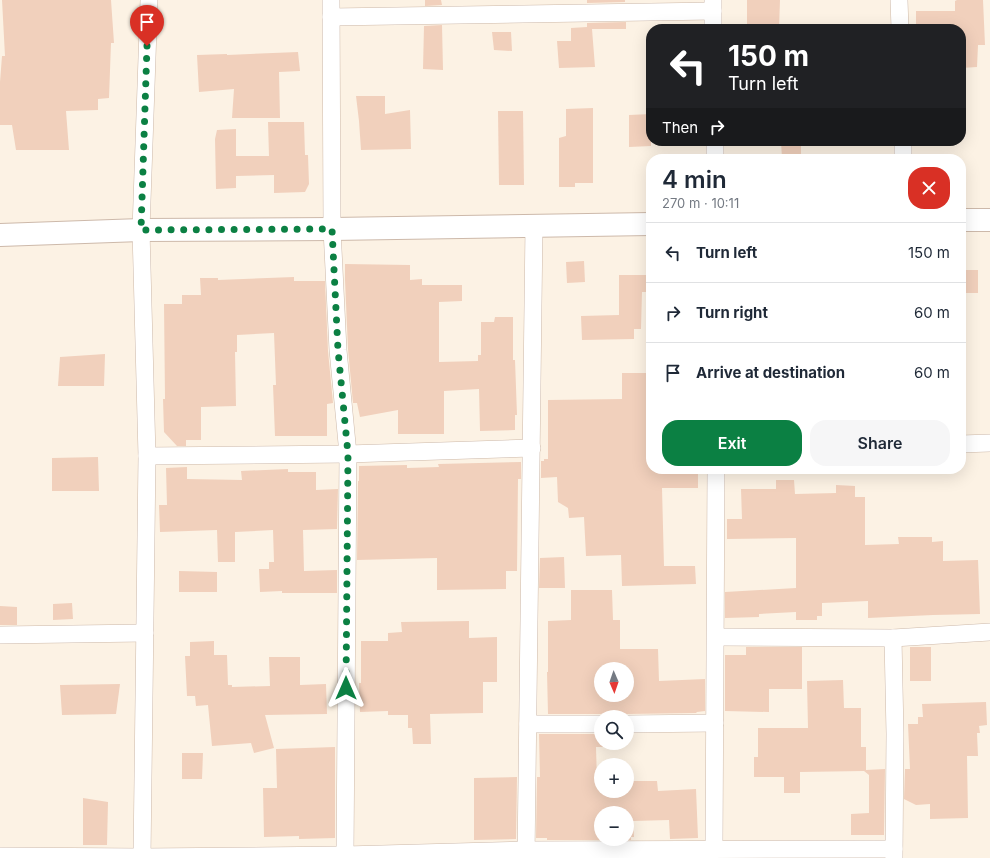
<!DOCTYPE html>
<meta charset="utf-8">
<style>
body{margin:0;font-family:Inter,sans-serif;background:#f6f6f7;color:#1f2937;height:100vh;display:flex;flex-direction:column;font-size:15px;white-space:nowrap}
*{box-sizing:border-box;margin:0}
p{font-size:13px;color:#747a83}
.icon{flex:none;width:22px;height:22px;fill:none;stroke:currentColor;stroke-width:2;stroke-linecap:round;stroke-linejoin:round}
.map{position:relative;flex:1;overflow:hidden}
.details{position:absolute;left:646px;top:154px;width:320px;height:320px;display:flex;flex-direction:column;background:#fff;border-radius:16px;box-shadow:0 4px 16px #0002}
.details>*{flex:none}
.hud{position:absolute;left:646px;top:24px;width:320px;height:122px;border-radius:16px;box-shadow:0 4px 16px #0002;background:#202124;color:#fff;overflow:hidden}
.needle{width:26px;rotate:178deg}
.fabs{position:absolute;left:594px;top:662px;display:grid;gap:8px}
.fabs a{display:grid;place-items:center;width:40px;height:40px;border-radius:50%;background:#fff;box-shadow:0 4px 16px #0002;font-size:20px}
.pin{position:absolute;display:grid;place-items:center;width:34px;height:34px;color:#fff;margin:-41px -17px;border-radius:50% 50% 50% 0;rotate:-45deg;box-shadow:0 0 4px #0007}
.pin .icon{rotate:45deg}
.me{position:absolute;width:44px;margin:-22px;rotate:0deg;stroke-linejoin:round;filter:drop-shadow(0 0 3px #0008)}
.turn{display:flex;align-items:center;gap:14px;height:84px;padding:0 16px;font-size:18px}
.turn .icon{width:52px;height:52px;stroke-width:2.5}
.turn b{display:block;font-size:28px;line-height:34px}
.then{display:flex;align-items:center;height:38px;padding:0 16px;background:#0003;gap:8px;font-size:15px}
.round{display:grid;place-items:center;flex:none;width:42px;height:42px;border-radius:16px;background:#f6f6f7}
.head{display:flex;align-items:center;justify-content:space-between;height:68px;padding:0 16px}
h1{font-size:24px;font-weight:600;line-height:30px}
.action{display:flex;gap:8px;margin-top:auto;padding:8px 16px}
.action a{flex:1;height:46px;border-radius:16px;background:#0b8043;color:#fff;font-size:16px;font-weight:600;line-height:46px;text-align:center}
.action a+a{background:#f6f6f7;color:#1f2937}
ul{padding:0;list-style:none}
li{display:flex;align-items:center;gap:12px;height:60px;padding:0 16px;border-top:1px solid #e0e1e3}
li div{flex:1}
li b{display:block;font-size:15px}
li em{font-style:normal}
.map>svg:first-child{display:block}
.building{fill:#f1d0bc;fill-rule:evenodd}
.lines{fill:none;stroke-linecap:round;stroke-linejoin:round}
.minor-casing{stroke:#cdb9aa;stroke-width:18}
.tertiary-casing{stroke:#cdb9aa;stroke-width:24}
.minor{stroke:#fff;stroke-width:17}
.tertiary{stroke:#fff;stroke-width:22}
.route{stroke:#0b8043;stroke-width:7;stroke-dasharray:0 12.6}
</style>
<div class="map">
<svg width="990" height="858" viewBox="0 0 990 858">
<rect width="100%" height="100%" fill="#fcf2e4"/>
<g class="building">
<path d="M 2,0 L 111,0 L 114,43 L 111,43 L 109,98 L 98,99 L 98,110 L 66,111 L 69,150 L 16,150 L 12,125 L 0,125 L 0,82 L 2,56 L 5,56 Z"/>
<path d="M 425,0 L 441,0 L 442,5 L 425,6 Z"/>
<path d="M 587,0 L 625,0 L 625,2 L 587,3 Z"/>
<path d="M 747,0 L 780,0 L 779,29 L 747,29 Z"/>
<path d="M 957,0 L 983,0 L 985,45 L 978,45 L 977,67 L 961,68 L 961,29 L 916,29 L 916,11 L 955,11 L 955,1 Z"/>
<path d="M 626,22 L 626,29 L 592,29 L 595,67 L 559,68 L 557,41 L 571,41 L 571,28 L 587,27 L 587,23 Z"/>
<path d="M 442,25 L 443,70 L 423,69 L 424,26 Z"/>
<path d="M 492,32 L 511,32 L 512,51 L 494,50 Z"/>
<path d="M 298,52 L 300,71 L 279,72 L 280,118 L 232,118 L 234,89 L 199,92 L 197,55 L 227,54 L 227,55 Z"/>
<path d="M 356,96 L 385,96 L 385,114 L 410,110 L 411,149 L 361,150 L 359,121 Z"/>
<path d="M 593,108 L 593,183 L 575,183 L 575,187 L 559,187 L 559,138 L 566,136 L 566,109 Z"/>
<path d="M 498,111 L 523,111 L 524,185 L 499,185 Z"/>
<path d="M 651,114 L 651,146 L 629,147 L 629,115 Z"/>
<path d="M 268,122 L 304,122 L 305,155 L 308,155 L 309,184 L 305,192 L 274,193 L 274,175 L 236,176 L 236,188 L 216,189 L 215,139 L 217,130 L 236,129 L 236,156 L 269,156 Z"/>
<path d="M 781,141 L 801,141 L 801,159 L 782,159 Z"/>
<path d="M 584,261 L 585,282 L 567,283 L 566,262 Z"/>
<path d="M 345,264 L 410,265 L 410,280 L 422,279 L 422,285 L 462,285 L 462,301 L 439,302 L 439,362 L 478,361 L 478,355 L 481,355 L 481,322 L 494,322 L 495,317 L 513,317 L 513,360 L 515,360 L 517,415 L 515,415 L 515,430 L 480,431 L 479,389 L 444,391 L 444,434 L 398,434 L 398,410 L 360,417 L 357,403 L 353,403 L 348,349 L 345,280 Z"/>
<rect x="961" y="270" width="17" height="23"/>
<path d="M 619,275 L 651,275 L 651,292 L 642,292 L 641,329 L 634,329 L 634,339 L 582,340 L 581,316 L 619,315 Z"/>
<path d="M 294,277 L 294,281 L 325,281 L 328,351 L 333,403 L 327,404 L 327,436 L 275,436 L 273,385 L 276,385 L 274,333 L 237,335 L 237,352 L 235,352 L 236,406 L 201,407 L 201,440 L 186,440 L 186,446 L 177,446 L 164,432 L 163,399 L 165,399 L 164,304 L 182,304 L 182,295 L 201,295 L 200,278 L 218,278 L 218,280 Z"/>
<path d="M 105,354 L 104,386 L 58,386 L 60,357 Z"/>
<path d="M 622,373 L 646,373 L 646,409 L 651,408 L 651,469 L 698,469 L 698,488 L 662,488 L 664,566 L 695,566 L 696,584 L 622,586 L 621,555 L 586,556 L 584,517 L 569,518 L 568,508 L 558,502 L 557,477 L 541,478 L 541,461 L 544,461 L 544,459 L 548,459 L 548,400 L 622,399 Z"/>
<path d="M 98,457 L 99,491 L 52,491 L 52,458 Z"/>
<path d="M 521,462 L 521,479 L 518,479 L 517,571 L 506,571 L 506,589 L 437,590 L 437,558 L 357,560 L 358,481 L 359,481 L 359,466 L 407,465 L 407,468 L 439,467 L 438,464 Z"/>
<path d="M 187,467 L 187,479 L 242,480 L 241,471 L 288,469 L 288,472 L 316,472 L 316,490 L 338,489 L 337,529 L 303,530 L 304,571 L 337,570 L 337,593 L 282,593 L 282,591 L 260,592 L 259,569 L 269,569 L 269,562 L 274,562 L 273,530 L 235,532 L 235,562 L 218,562 L 217,530 L 160,532 L 159,505 L 167,505 L 166,468 Z"/>
<path d="M 776,480 L 794,480 L 795,494 L 836,493 L 836,485 L 855,486 L 855,497 L 865,497 L 865,545 L 899,544 L 898,537 L 932,537 L 932,542 L 943,541 L 943,561 L 978,560 L 980,614 L 933,615 L 868,618 L 868,601 L 822,603 L 822,616 L 817,616 L 817,620 L 796,620 L 796,612 L 759,614 L 759,617 L 725,618 L 725,592 L 796,588 L 796,538 L 727,539 L 727,519 L 742,519 L 741,489 L 776,489 Z"/>
<path d="M 564,557 L 565,588 L 539,588 L 540,558 Z"/>
<path d="M 179,571 L 217,572 L 217,592 L 179,592 Z"/>
<path d="M 571,590 L 612,590 L 613,620 L 620,620 L 620,649 L 658,649 L 659,681 L 705,679 L 705,711 L 697,712 L 696,713 L 627,714 L 609,716 L 609,717 L 601,714 L 548,714 L 547,672 L 548,672 L 548,621 L 571,620 ZM 601,669 L 627,669 L 627,695 L 601,695 Z"/>
<path d="M 72,603 L 73,619 L 53,620 L 53,604 Z"/>
<path d="M 0,606 L 17,607 L 17,625 L 0,625 Z"/>
<path d="M 469,621 L 469,638 L 497,637 L 497,682 L 483,682 L 483,713 L 430,714 L 431,744 L 413,744 L 412,728 L 408,728 L 408,715 L 388,715 L 388,711 L 360,712 L 359,683 L 361,683 L 361,641 L 388,641 L 388,633 L 402,632 L 401,622 Z"/>
<path d="M 214,641 L 214,655 L 227,655 L 228,685 L 232,685 L 232,687 L 270,686 L 269,657 L 300,657 L 300,685 L 326,684 L 327,714 L 265,715 L 274,748 L 254,753 L 251,743 L 212,746 L 208,705 L 196,706 L 195,696 L 187,696 L 185,656 L 190,656 L 190,642 Z"/>
<path d="M 746,647 L 802,647 L 802,689 L 769,689 L 769,712 L 725,711 L 725,655 L 746,655 Z"/>
<rect x="910" y="647" width="21" height="34"/>
<path d="M 843,680 L 844,708 L 861,708 L 861,747 L 866,747 L 866,770 L 885,769 L 884,835 L 851,835 L 851,814 L 869,813 L 869,775 L 864,771 L 800,772 L 800,793 L 784,793 L 784,777 L 754,777 L 754,757 L 758,757 L 758,728 L 808,728 L 807,681 Z"/>
<path d="M 120,684 L 116,714 L 62,715 L 60,685 Z"/>
<path d="M 986,702 L 987,725 L 979,726 L 980,733 L 977,733 L 978,756 L 967,756 L 968,818 L 930,819 L 930,804 L 916,805 L 904,799 L 905,769 L 910,769 L 908,724 L 918,724 L 918,717 L 923,717 L 922,704 Z"/>
<path d="M 539,734 L 601,734 L 601,743 L 610,743 L 610,747 L 596,747 L 597,782 L 601,782 L 601,791 L 627,791 L 627,781 L 657,781 L 658,791 L 696,789 L 698,838 L 670,839 L 669,820 L 633,821 L 634,837 L 631,837 L 631,840 L 547,840 L 547,838 L 536,838 L 537,777 L 540,777 ZM 601,813 L 627,813 L 627,839 L 601,839 Z"/>
<path d="M 335,747 L 335,838 L 299,839 L 299,836 L 264,837 L 263,788 L 277,788 L 276,749 Z"/>
<path d="M 182,753 L 203,753 L 202,779 L 182,779 Z"/>
<path d="M 517,777 L 516,839 L 474,840 L 474,778 Z"/>
<path d="M 83,798 L 108,802 L 107,845 L 83,845 Z"/>
</g>
<g class="lines">
<defs>
<g id="minor">
<path d="M 331,0 L 332,229 L 338,350 L 348,454 L 345,855"/>
<path d="M 713,0 L 713,29"/>
<path d="M 899,0 L 900,29"/>
<path d="M 331,17 L 713,11"/>
<path d="M 715,141 L 715,159"/>
<path d="M 903,141 L 903,159"/>
<path d="M 961,444 L 990,443"/>
<path d="M 147,456 L 348,454 L 532,448"/>
<path d="M 0,635 L 145,633"/>
<path d="M 716,637 L 893,638 L 990,632"/>
<path d="M 893,638 L 895,734 L 894,858"/>
<path d="M 528,724 L 601,724"/>
<path d="M 627,724 L 715,723"/>
<path d="M 714,849 L 716,469"/>
<path d="M 0,856 L 142,857 L 345,855 L 526,850 L 894,849"/>
<path d="M 142,858 L 147,456 L 141,230 L 149,0"/>
<path d="M 526,858 L 534,226"/>
</g>
<g id="tertiary">
<path d="M 961,220 L 990,220"/>
<path d="M 0,235 L 141,230 L 332,229 L 651,224"/>
</g>
</defs>
<use href="#minor" class="minor-casing"/>
<use href="#tertiary" class="tertiary-casing"/>
<use href="#minor" class="minor"/>
<use href="#tertiary" class="tertiary"/>
</g>
<g class="lines">
<path class="route" d="M 147,46 L 141,230 L 332,229 L 338,350 L 348,454 L 346,688"/>
</g>
</svg>
<div class="fabs">
<a><svg class="needle" viewBox="-14 -14 28 28"><path d="M0-13l5 13h-10z" fill="#e53935"/><path d="M0 13l5-13h-10z" fill="#747a83"/></svg></a>
<a><svg class="icon" aria-label="search" viewBox="0 0 24 24"><circle cx="10" cy="10" r="6"/><path d="M15 15l6 6"/></svg></a>
<a>+</a>
<a>−</a>
</div>
<div class="pin" style="left:147px;top:46px;background:#d93025"><svg class="icon" aria-label="arrive" viewBox="0 0 24 24"><path d="M6 21V4h12l-3 4 3 4H6"/></svg></div>
<svg class="me" style="left:346px;top:688px" viewBox="-20 -20 40 40"><path d="M0-17L14 15 0 8-14 15z" fill="#0b8043" stroke="#fff" stroke-width="4"/></svg>
<div class="hud">
<div class="turn"><svg class="icon" aria-label="left" viewBox="0 0 24 24"><path d="M17 20v-9H6M10 6l-5 5 5 5"/></svg><div><b>150 m</b>Turn left</div></div>
<div class="then">Then<svg class="icon" aria-label="right" viewBox="0 0 24 24"><path d="M7 20v-9h11M14 6l5 5-5 5"/></svg></div>
</div>
<section class="details">
<div class="head"><div><h1>4 min</h1><p>270 m · 10:11</p></div><a class="round" style="background:#d93025;color:#fff"><svg class="icon" aria-label="close" viewBox="0 0 24 24"><path d="M6 6l12 12M18 6L6 18"/></svg></a></div>
<ul>
<li><svg class="icon" aria-label="left" viewBox="0 0 24 24"><path d="M17 20v-9H6M10 6l-5 5 5 5"/></svg><div><b>Turn left</b></div><em>150 m</em></li>
<li><svg class="icon" aria-label="right" viewBox="0 0 24 24"><path d="M7 20v-9h11M14 6l5 5-5 5"/></svg><div><b>Turn right</b></div><em>60 m</em></li>
<li><svg class="icon" aria-label="arrive" viewBox="0 0 24 24"><path d="M6 21V4h12l-3 4 3 4H6"/></svg><div><b>Arrive at destination</b></div><em>60 m</em></li>
</ul>
<div class="action"><a>Exit</a><a>Share</a></div>
</section>
</div>
